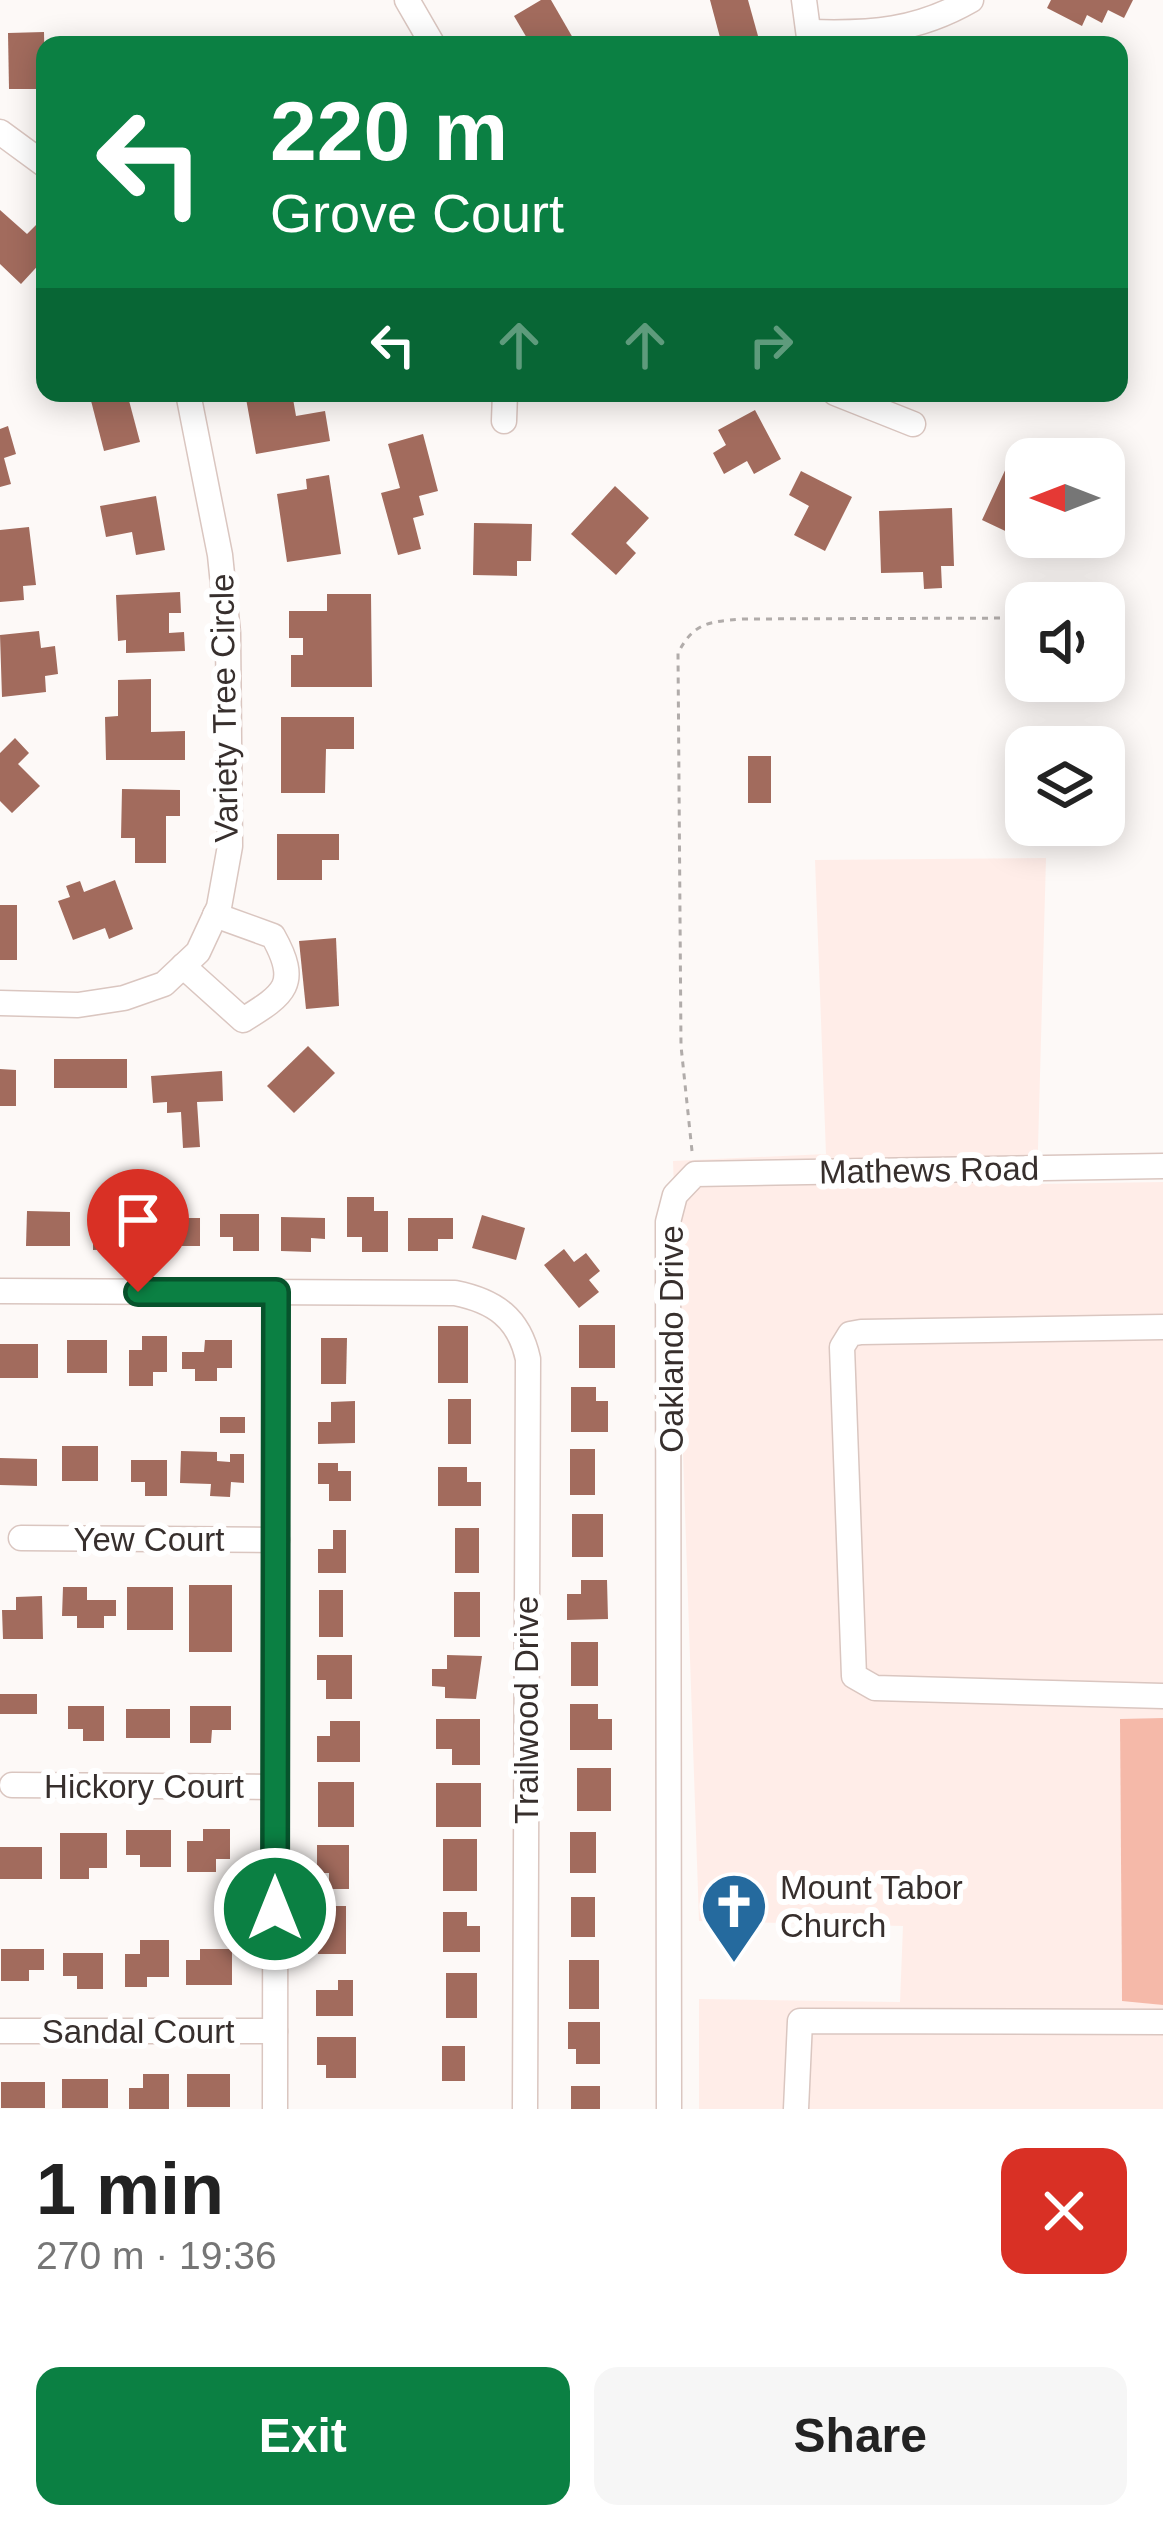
<!DOCTYPE html>
<meta charset="utf-8">
<style>
body{margin:0;font-family:Helvetica,sans-serif;background:#f6f6f6;color:#222;height:100vh;display:flex;flex-direction:column;font-size:45px;white-space:nowrap}
*{box-sizing:border-box;margin:0}
p{font-size:39px;color:#767676}
.icon{flex:none;width:66px;height:66px;fill:none;stroke:currentColor;stroke-width:2;stroke-linecap:round;stroke-linejoin:round}
.map{position:relative;height:2109px;overflow:hidden}
.panel{display:flex;flex-direction:column;background:#fff;flex:1}
.panel>*{flex:none}
.guide{position:absolute;left:36px;top:36px;width:1092px;height:366px;border-radius:24px;box-shadow:0 6px 30px #0003;background:#0b8043;color:#fff;overflow:hidden}
.needle{width:78px;rotate:270deg}
.controls{position:absolute;left:1005px;top:438px;display:grid;gap:24px}
.controls a{display:grid;place-items:center;width:120px;height:120px;border-radius:24px;background:#fff;box-shadow:0 6px 30px #0003;font-size:60px}
.pin{position:absolute;display:grid;place-items:center;width:102px;height:102px;color:#fff;margin:-123px -51px;border-radius:50% 50% 50% 0;rotate:-45deg;box-shadow:0 0 12px #0007}
.pin .icon{rotate:45deg}
.me{position:absolute;width:132px;margin:-66px;rotate:0deg;stroke-linejoin:round;filter:drop-shadow(0 0 9px #0008)}
.turn{display:flex;align-items:center;gap:42px;height:252px;padding:0 36px;font-size:54px}
.turn .icon{width:156px;height:156px;stroke-width:2.5}
.turn b{display:block;font-size:84px;line-height:102px}
.lanes{display:flex;align-items:center;height:114px;padding:0 36px;background:#0003;justify-content:center;gap:60px;direction:ltr}
.lanes .off{opacity:.35}
.round{display:grid;place-items:center;flex:none;width:126px;height:126px;border-radius:24px;background:#f6f6f6}
.headline{display:flex;align-items:center;justify-content:space-between;height:204px;padding:0 36px}
h1{font-size:72px;font-weight:600;line-height:90px}
.button{display:flex;gap:24px;margin-top:auto;padding:24px 36px}
.button a{flex:1;height:138px;border-radius:24px;background:#0b8043;color:#fff;font-size:48px;font-weight:600;line-height:138px;text-align:center}
.button a+a{background:#f6f6f6;color:#222}
.map>svg:first-child{display:block}
.built{fill:#ffede8}
.forest{fill:#f5b9a9}
.building{fill:#a26b5d}
.lines{fill:none;stroke-linecap:round;stroke-linejoin:round}
.minor-casing{stroke:#dac6c0;stroke-width:27}
.path{stroke:#b1acaa;stroke-width:3;stroke-dasharray:6 6;stroke-linecap:butt}
.minor{stroke:#fff;stroke-width:24}
.route-casing{stroke:#07532c;stroke-width:30}
.route{stroke:#0b8043;stroke-width:21}
.labels{text-anchor:middle;dominant-baseline:central;stroke-width:12;stroke-linejoin:round;paint-order:stroke}
.street-label{font-size:33px;fill:#372f2d;stroke:#fff}
.poi-label{font-size:33px;fill:#372f2d;stroke:#fff;text-anchor:start}
</style>
<div class="map">
<svg width="1163" height="2109" viewBox="0 0 1163 2109">
<rect width="100%" height="100%" fill="#fdf9f7"/>
<path class="built" d="M 1046,858 L 1037,1184 L 1163,1182 L 1163,1718 L 1120,1720 L 1122,2000 L 1163,2005 L 1163,2109 L 699,2109 L 699,1999 L 900,2002 L 903,1926 L 699,1921 L 673,1161 L 826,1154 L 815,860 Z"/>
<path class="forest" d="M 1163,1718 L 1163,2005 L 1122,2001 L 1120,1719 Z"/>
<g class="building">
<path d="M 541,0 L 551,0 L 577,45 L 531,45 L 514,16 Z"/>
<path d="M 710,0 L 748,0 L 758,36 L 722,45 Z"/>
<path d="M 1051,0 L 1133,0 L 1124,18 L 1108,10 L 1102,23 L 1087,15 L 1082,26 L 1047,8 Z"/>
<path d="M 44,32 L 45,89 L 9,89 L 8,33 Z"/>
<path d="M 0,210 L 27,234 L 36,225 L 45,233 L 45,258 L 21,284 L 0,264 Z"/>
<path d="M 89,393 L 127,393 L 140,442 L 104,451 Z"/>
<path d="M 245,393 L 292,393 L 296,416 L 325,411 L 330,441 L 256,454 Z"/>
<path d="M 755,410 L 781,459 L 754,474 L 747,461 L 724,474 L 713,453 L 726,445 L 718,430 Z"/>
<path d="M 8,426 L 16,454 L 4,458 L 11,484 L 0,487 L 0,429 Z"/>
<path d="M 423,434 L 438,491 L 419,496 L 424,515 L 413,518 L 421,549 L 398,555 L 381,493 L 400,488 L 388,444 Z"/>
<path d="M 1014,451 L 1026,456 L 1026,537 L 1034,537 L 1031,543 L 982,520 Z"/>
<path d="M 801,471 L 852,497 L 825,551 L 794,535 L 809,506 L 789,495 Z"/>
<path d="M 329,475 L 341,554 L 287,562 L 277,494 L 307,489 L 306,479 Z"/>
<path d="M 615,486 L 649,518 L 626,543 L 636,553 L 616,575 L 571,534 Z"/>
<path d="M 156,496 L 165,550 L 136,555 L 132,532 L 106,537 L 100,506 Z"/>
<path d="M 952,508 L 954,566 L 941,566 L 942,588 L 924,589 L 923,572 L 881,573 L 879,511 Z"/>
<path d="M 474,523 L 532,524 L 531,561 L 517,561 L 517,576 L 473,575 Z"/>
<path d="M 29,527 L 36,585 L 23,586 L 24,600 L 0,602 L 0,530 Z"/>
<path d="M 180,592 L 181,613 L 169,613 L 169,633 L 184,632 L 185,651 L 126,653 L 126,640 L 118,641 L 116,595 Z"/>
<path d="M 327,594 L 371,594 L 372,687 L 291,687 L 291,655 L 303,655 L 303,638 L 289,638 L 289,611 L 327,611 Z"/>
<path d="M 39,631 L 41,648 L 55,646 L 58,674 L 45,676 L 46,692 L 2,697 L 0,635 Z"/>
<path d="M 1019,659 L 1026,659 L 1026,681 L 1061,681 L 1061,689 L 1019,689 Z"/>
<path d="M 151,679 L 151,732 L 185,731 L 185,760 L 106,760 L 105,717 L 118,716 L 118,680 Z"/>
<path d="M 281,717 L 354,717 L 354,749 L 326,749 L 325,793 L 281,793 Z"/>
<path d="M 15,738 L 29,753 L 18,764 L 40,786 L 12,813 L 0,801 L 0,753 Z"/>
<rect x="748" y="756" width="23" height="47"/>
<path d="M 122,789 L 180,790 L 180,816 L 166,816 L 166,863 L 135,863 L 135,838 L 121,838 Z"/>
<path d="M 277,834 L 339,834 L 339,860 L 322,860 L 322,880 L 277,880 Z"/>
<path d="M 115,880 L 133,929 L 109,939 L 105,928 L 73,940 L 58,901 L 70,897 L 66,886 L 80,881 L 84,892 Z"/>
<rect x="0" y="905" width="17" height="55"/>
<path d="M 336,938 L 339,1006 L 306,1009 L 299,941 Z"/>
<path d="M 308,1046 L 335,1073 L 294,1113 L 267,1086 Z"/>
<rect x="54" y="1059" width="73" height="29"/>
<path d="M 0,1069 L 16,1070 L 16,1106 L 0,1106 Z"/>
<path d="M 222,1071 L 223,1101 L 197,1102 L 200,1147 L 183,1148 L 181,1112 L 167,1113 L 167,1102 L 153,1103 L 151,1076 Z"/>
<path d="M 347,1197 L 374,1197 L 374,1211 L 388,1211 L 388,1252 L 362,1252 L 362,1237 L 347,1237 Z"/>
<path d="M 27,1211 L 70,1212 L 70,1246 L 26,1246 Z"/>
<path d="M 220,1214 L 259,1214 L 259,1251 L 233,1251 L 233,1237 L 220,1237 Z"/>
<path d="M 482,1215 L 525,1228 L 516,1260 L 472,1248 Z"/>
<path d="M 136,1216 L 136,1239 L 120,1239 L 120,1249 L 93,1250 L 93,1217 Z"/>
<path d="M 281,1217 L 325,1218 L 325,1239 L 311,1238 L 311,1252 L 281,1251 Z"/>
<rect x="155" y="1218" width="45" height="28"/>
<path d="M 408,1218 L 453,1218 L 453,1239 L 438,1239 L 438,1251 L 408,1251 Z"/>
<path d="M 564,1249 L 574,1262 L 586,1253 L 600,1271 L 589,1280 L 599,1292 L 579,1308 L 544,1265 Z"/>
<rect x="579" y="1325" width="36" height="43"/>
<rect x="438" y="1326" width="30" height="57"/>
<path d="M 142,1336 L 167,1336 L 167,1372 L 153,1372 L 153,1386 L 129,1386 L 129,1350 L 142,1350 Z"/>
<path d="M 321,1338 L 347,1338 L 346,1384 L 321,1384 Z"/>
<rect x="67" y="1340" width="40" height="33"/>
<path d="M 205,1340 L 232,1340 L 232,1368 L 217,1368 L 217,1381 L 195,1381 L 195,1369 L 182,1369 L 182,1352 L 204,1352 Z"/>
<rect x="0" y="1344" width="38" height="34"/>
<path d="M 571,1387 L 596,1387 L 596,1401 L 608,1401 L 608,1432 L 571,1432 Z"/>
<rect x="448" y="1399" width="23" height="45"/>
<path d="M 355,1401 L 355,1443 L 318,1444 L 318,1422 L 331,1422 L 331,1402 Z"/>
<rect x="220" y="1417" width="25" height="16"/>
<rect x="62" y="1446" width="36" height="35"/>
<rect x="570" y="1449" width="25" height="46"/>
<path d="M 181,1451 L 217,1452 L 217,1461 L 230,1462 L 230,1454 L 244,1454 L 244,1483 L 231,1482 L 230,1497 L 210,1496 L 211,1484 L 180,1483 Z"/>
<path d="M 0,1458 L 37,1459 L 37,1486 L 0,1485 Z"/>
<path d="M 131,1460 L 167,1460 L 167,1496 L 145,1496 L 145,1482 L 131,1482 Z"/>
<path d="M 318,1463 L 338,1463 L 338,1471 L 351,1471 L 351,1501 L 329,1501 L 329,1484 L 318,1484 Z"/>
<path d="M 438,1467 L 467,1467 L 467,1482 L 481,1482 L 481,1506 L 438,1506 Z"/>
<rect x="572" y="1514" width="31" height="43"/>
<rect x="455" y="1528" width="24" height="45"/>
<path d="M 333,1530 L 346,1530 L 346,1573 L 318,1573 L 318,1549 L 333,1549 Z"/>
<path d="M 581,1580 L 607,1580 L 608,1619 L 567,1620 L 567,1594 L 581,1594 Z"/>
<rect x="189" y="1585" width="43" height="67"/>
<path d="M 63,1587 L 87,1587 L 87,1600 L 116,1600 L 116,1616 L 104,1616 L 104,1628 L 77,1628 L 77,1616 L 62,1616 Z"/>
<rect x="127" y="1587" width="46" height="43"/>
<rect x="319" y="1590" width="24" height="47"/>
<rect x="454" y="1592" width="26" height="45"/>
<path d="M 42,1596 L 43,1639 L 3,1639 L 2,1610 L 16,1610 L 16,1597 Z"/>
<rect x="571" y="1642" width="27" height="44"/>
<path d="M 317,1655 L 352,1655 L 352,1699 L 326,1699 L 326,1680 L 317,1680 Z"/>
<path d="M 447,1655 L 482,1656 L 476,1699 L 445,1698 L 445,1687 L 432,1686 L 432,1669 L 447,1669 Z"/>
<rect x="0" y="1694" width="37" height="20"/>
<path d="M 570,1704 L 598,1704 L 598,1719 L 612,1719 L 612,1750 L 570,1750 Z"/>
<path d="M 68,1706 L 104,1706 L 104,1741 L 83,1741 L 83,1729 L 68,1729 Z"/>
<path d="M 190,1706 L 231,1706 L 231,1730 L 212,1730 L 211,1743 L 190,1743 Z"/>
<rect x="126" y="1709" width="44" height="29"/>
<path d="M 436,1719 L 480,1719 L 480,1765 L 452,1765 L 452,1749 L 436,1749 Z"/>
<path d="M 330,1721 L 360,1721 L 360,1762 L 317,1762 L 317,1736 L 330,1736 Z"/>
<rect x="577" y="1768" width="34" height="43"/>
<rect x="318" y="1782" width="36" height="45"/>
<rect x="436" y="1783" width="45" height="44"/>
<path d="M 203,1829 L 230,1829 L 230,1859 L 216,1859 L 216,1872 L 187,1872 L 187,1841 L 203,1841 Z"/>
<path d="M 126,1830 L 171,1830 L 171,1867 L 140,1867 L 140,1855 L 126,1855 Z"/>
<rect x="570" y="1832" width="26" height="41"/>
<path d="M 60,1833 L 107,1833 L 107,1868 L 89,1868 L 89,1879 L 60,1879 Z"/>
<rect x="443" y="1839" width="34" height="52"/>
<path d="M 317,1845 L 349,1845 L 349,1889 L 329,1889 L 329,1873 L 317,1873 Z"/>
<rect x="0" y="1847" width="42" height="32"/>
<rect x="571" y="1897" width="24" height="40"/>
<rect x="318" y="1906" width="28" height="48"/>
<path d="M 443,1912 L 467,1912 L 467,1926 L 480,1926 L 480,1952 L 443,1952 Z"/>
<path d="M 140,1940 L 169,1940 L 169,1977 L 147,1977 L 147,1987 L 125,1987 L 125,1954 L 140,1954 Z"/>
<path d="M 1,1949 L 44,1949 L 44,1970 L 29,1970 L 29,1981 L 1,1981 Z"/>
<path d="M 200,1949 L 232,1949 L 232,1985 L 186,1985 L 186,1960 L 200,1960 Z"/>
<path d="M 63,1953 L 103,1953 L 103,1989 L 77,1989 L 77,1976 L 63,1976 Z"/>
<rect x="569" y="1960" width="30" height="49"/>
<rect x="446" y="1973" width="31" height="45"/>
<path d="M 338,1980 L 353,1980 L 353,2016 L 316,2016 L 316,1990 L 338,1990 Z"/>
<path d="M 568,2022 L 600,2022 L 600,2064 L 576,2064 L 576,2049 L 568,2049 Z"/>
<path d="M 317,2037 L 356,2037 L 356,2078 L 326,2078 L 326,2065 L 317,2065 Z"/>
<rect x="442" y="2046" width="23" height="35"/>
<path d="M 143,2074 L 169,2074 L 169,2109 L 129,2109 L 129,2088 L 143,2088 Z"/>
<rect x="187" y="2074" width="43" height="33"/>
<rect x="62" y="2079" width="46" height="29"/>
<rect x="1" y="2082" width="44" height="26"/>
<rect x="571" y="2086" width="29" height="23"/>
</g>
<g class="lines">
<defs>
<g id="minor">
<path d="M 407,0 L 433,45"/>
<path d="M 804,0 L 810,45"/>
<path d="M 810,32 C 871,34 917,31 971,0"/>
<path d="M 0,132 L 45,165"/>
<path d="M 835,393 L 913,424"/>
<path d="M 504,421 L 505,393"/>
<path d="M 183,966 L 243,1020 C 285,994 300,984 273,936 L 215,915"/>
<path d="M 0,1003 L 78,1005 L 124,998 L 164,984 L 198,952 L 219,907 L 230,846 L 228,633 L 220,555 L 188,393"/>
<path d="M 0,1291 L 455,1293 C 495,1301 519,1318 528,1359 L 525,2109"/>
<path d="M 1163,1327 L 861,1332 L 850,1334 L 842,1347 L 854,1676 L 875,1688 L 1163,1696"/>
<path d="M 21,1538 L 277,1540"/>
<path d="M 12,1785 L 275,1787"/>
<path d="M 0,2031 L 275,2031"/>
<path d="M 275,2109 L 276,1292"/>
<path d="M 669,2109 L 668,1222 L 675,1195 L 695,1174 L 1163,1166"/>
<path d="M 796,2109 L 800,2021 L 1163,2022"/>
</g>
</defs>
<use href="#minor" class="minor-casing"/>
<path class="path" d="M 692,1151 L 681,1046 L 678,653 C 694,622 709,622 742,619 L 1026,618"/>
<use href="#minor" class="minor"/>
</g>
<g class="lines">
<defs>
<path id="route" d="M 138,1292 L 276,1292 L 275,1909"/>
</defs>
<use href="#route" class="route-casing"/>
<use href="#route" class="route"/>
</g>
<defs>
<symbol id="church-pin" viewBox="-11 -11 22 30"><path d="M0 17L-7.5 6A9.5 9.5 0 1 1 7.5 6Z" fill="#256a9e" stroke="#fff"/><path d="M-1.2-6h2.4v3.5h3.3v2.4h-3.3V6h-2.4V-.1h-3.3v-2.4h3.3Z" fill="#fff"/></symbol>
</defs>
<g fill-rule="evenodd">
<use href="#church-pin" x="696" y="1868" width="76" height="104"/>
</g>
<g class="labels">
<g class="street-label">
<text transform="translate(224 708) rotate(-91)">Variety Tree Circle</text>
<text transform="translate(929 1170) rotate(-1)">Mathews Road</text>
<text transform="translate(671 1339) rotate(-90)">Oaklando Drive</text>
<text x="149" y="1539">Yew Court</text>
<text transform="translate(526 1710) rotate(-90)">Trailwood Drive</text>
<text x="144" y="1786">Hickory Court</text>
<text x="138" y="2031">Sandal Court</text>
</g>
<g class="poi-label">
<text x="780" y="1887">Mount Tabor<tspan x="780" dy="38">Church</tspan></text>
</g>
</g>
</svg>
<div class="controls">
<a><svg class="needle" viewBox="-14 -14 28 28"><path d="M0-13l5 13h-10z" fill="#e53935"/><path d="M0 13l5-13h-10z" fill="#767676"/></svg></a>
<a><svg class="icon" aria-label="sound" viewBox="0 0 24 24"><path d="M4 9h4l5-4v14l-5-4H4zM17 9q2 3 0 6"/></svg></a>
<a><svg class="icon" aria-label="layers" viewBox="0 0 24 24"><path d="M12 4l9 5-9 5-9-5zM3 14l9 5 9-5"/></svg></a>
</div>
<div class="pin" style="left:138px;top:1292px;background:#d93025"><svg class="icon" aria-label="arrive" viewBox="0 0 24 24"><path d="M6 21V4h12l-3 4 3 4H6"/></svg></div>
<svg class="me" style="left:275px;top:1909px" viewBox="-20 -20 40 40"><circle r="17" fill="#0b8043" stroke="#fff" stroke-width="3"/><path d="M0-11L8 9 0 5-8 9z" fill="#fff"/></svg>
<div class="guide">
<div class="turn"><svg class="icon" aria-label="left" viewBox="0 0 24 24"><path d="M17 20v-9H6M10 6l-5 5 5 5"/></svg><div><b>220 m</b>Grove Court</div></div>
<div class="lanes"><svg class="icon" aria-label="left" viewBox="0 0 24 24"><path d="M17 20v-9H6M10 6l-5 5 5 5"/></svg><svg class="icon off" aria-label="ahead" viewBox="0 0 24 24"><path d="M12 20V5M6 11l6-6 6 6"/></svg><svg class="icon off" aria-label="ahead" viewBox="0 0 24 24"><path d="M12 20V5M6 11l6-6 6 6"/></svg><svg class="icon off" aria-label="right" viewBox="0 0 24 24"><path d="M7 20v-9h11M14 6l5 5-5 5"/></svg></div>
</div>
</div>
<section class="panel">
<div class="headline"><div><h1>1 min</h1><p>270 m · 19:36</p></div><a class="round" style="background:#d93025;color:#fff"><svg class="icon" aria-label="close" viewBox="0 0 24 24"><path d="M6 6l12 12M18 6L6 18"/></svg></a></div>
<div class="button"><a>Exit</a><a>Share</a></div>
</section>
